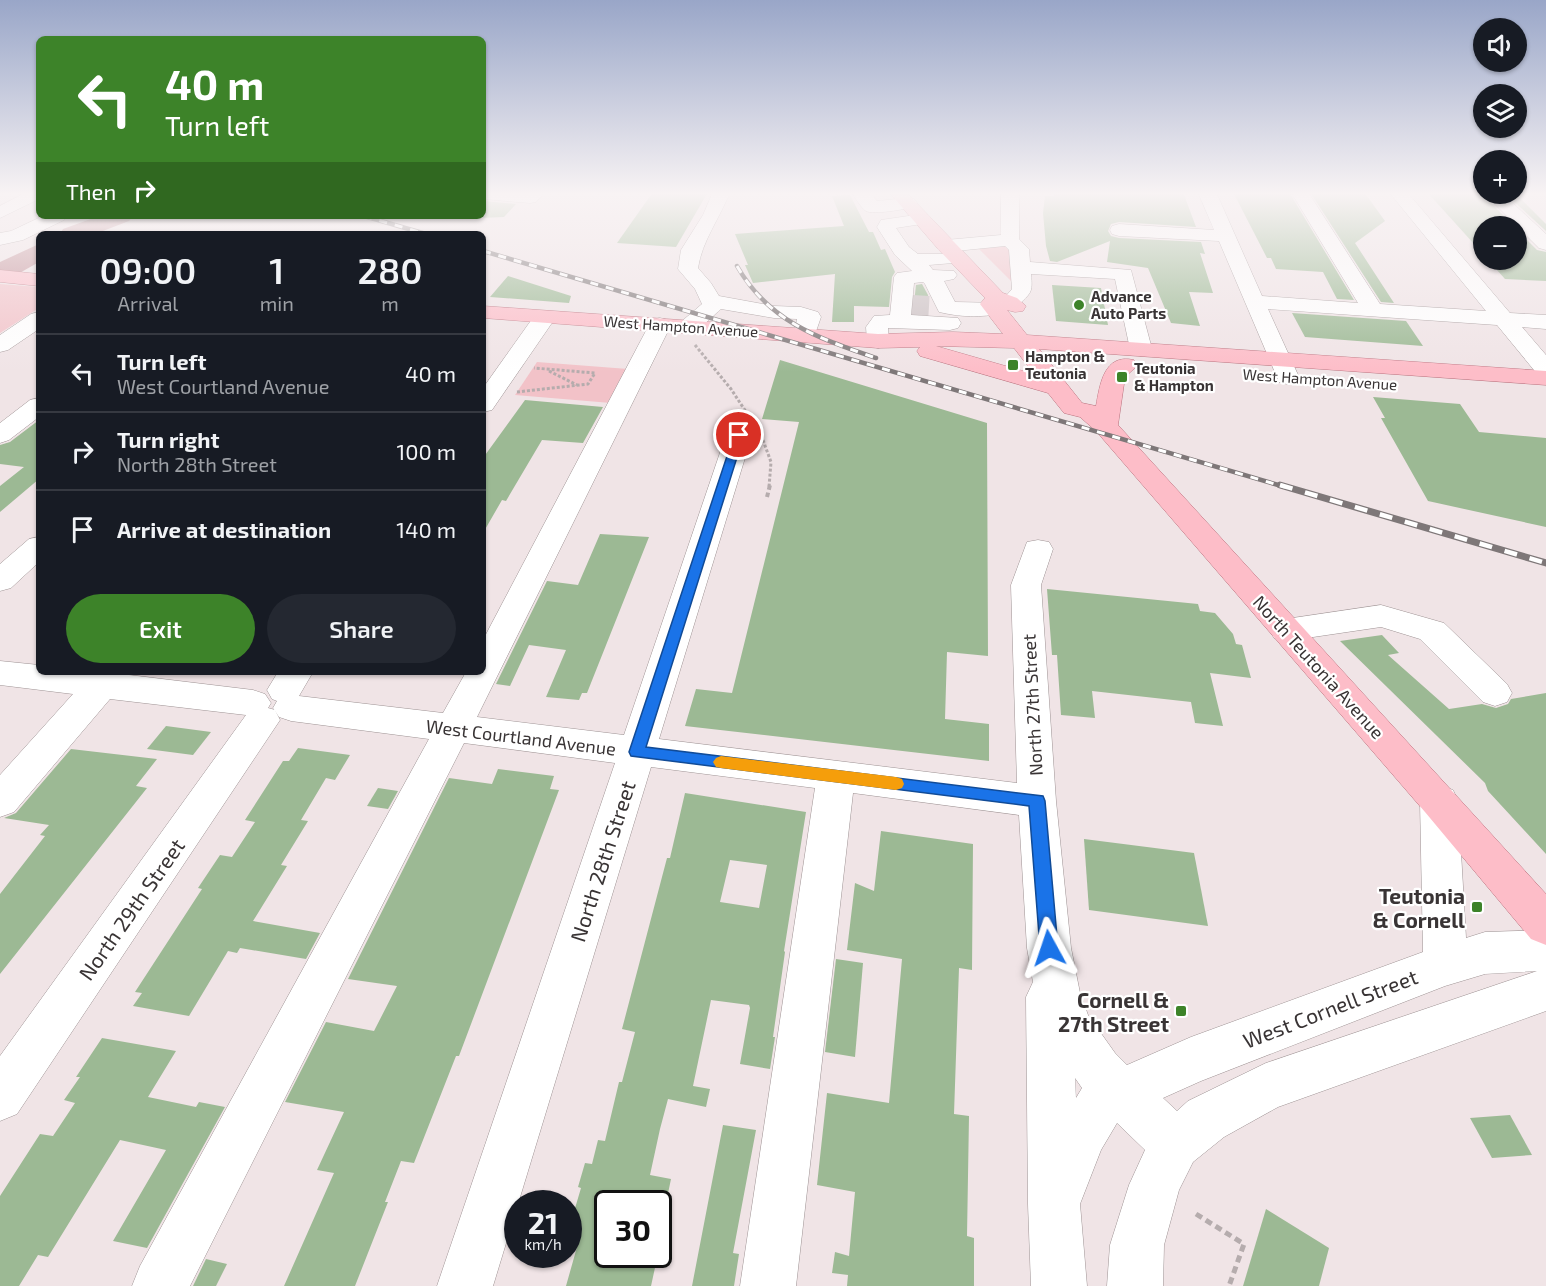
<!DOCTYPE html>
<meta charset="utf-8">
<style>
body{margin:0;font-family:"Exo 2",sans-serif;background:#242831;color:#f1f3f6;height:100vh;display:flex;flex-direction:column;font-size:22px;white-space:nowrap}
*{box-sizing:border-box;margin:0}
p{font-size:20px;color:#9ea1a6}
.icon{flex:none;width:33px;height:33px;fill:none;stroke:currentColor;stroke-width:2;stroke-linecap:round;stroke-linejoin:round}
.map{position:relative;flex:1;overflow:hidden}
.details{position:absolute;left:36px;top:231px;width:450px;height:444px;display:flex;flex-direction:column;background:#171b24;border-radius:9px;box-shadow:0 2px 4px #0004}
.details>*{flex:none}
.top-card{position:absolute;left:36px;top:36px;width:450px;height:183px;border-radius:9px;box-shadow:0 2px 4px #0004;background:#3d8329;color:#fff;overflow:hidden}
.fabs{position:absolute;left:1473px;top:18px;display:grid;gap:12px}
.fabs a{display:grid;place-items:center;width:54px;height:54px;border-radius:50%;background:#171b24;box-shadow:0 2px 4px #0004;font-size:30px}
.speed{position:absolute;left:504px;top:1190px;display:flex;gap:12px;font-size:30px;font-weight:700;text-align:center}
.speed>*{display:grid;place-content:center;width:78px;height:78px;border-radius:50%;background:#171b24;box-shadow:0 2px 4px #0004;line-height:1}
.speed small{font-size:15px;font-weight:400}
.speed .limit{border:3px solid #111;border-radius:9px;background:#fff;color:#111}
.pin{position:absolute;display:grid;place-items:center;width:51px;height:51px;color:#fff;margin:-26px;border:3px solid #fff;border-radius:50%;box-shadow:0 2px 6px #0007}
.me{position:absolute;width:66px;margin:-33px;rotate:355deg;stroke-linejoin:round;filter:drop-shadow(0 0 4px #0008)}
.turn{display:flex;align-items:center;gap:21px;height:126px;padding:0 30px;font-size:27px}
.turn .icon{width:78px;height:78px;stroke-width:2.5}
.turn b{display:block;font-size:42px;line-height:51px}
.then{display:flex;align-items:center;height:57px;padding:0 30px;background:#0003;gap:12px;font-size:22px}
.eta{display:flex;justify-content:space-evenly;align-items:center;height:102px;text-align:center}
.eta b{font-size:36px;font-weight:600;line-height:42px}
.primary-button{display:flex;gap:12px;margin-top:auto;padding:12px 30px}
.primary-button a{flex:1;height:69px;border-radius:36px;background:#3d8329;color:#fff;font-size:24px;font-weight:600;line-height:69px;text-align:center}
.primary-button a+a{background:#242831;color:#f1f3f6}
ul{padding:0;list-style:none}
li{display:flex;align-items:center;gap:18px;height:78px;padding:0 30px;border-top:2px solid #363941}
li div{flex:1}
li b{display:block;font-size:22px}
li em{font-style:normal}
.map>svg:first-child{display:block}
.green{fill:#f2c2c8}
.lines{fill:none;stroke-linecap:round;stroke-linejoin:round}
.river{fill:#c39198;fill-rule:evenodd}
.building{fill:#9cb994;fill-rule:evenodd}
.minor-tunnel{stroke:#cbc1c3;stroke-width:20;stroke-dasharray:20 10;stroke-linecap:butt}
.minor-casing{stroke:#9e9394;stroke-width:1}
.major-casing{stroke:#b8707c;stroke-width:1}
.path-far2{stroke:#b5acad;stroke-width:3;stroke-dasharray:3 2;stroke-linecap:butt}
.path-far1{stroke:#b5acad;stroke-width:4;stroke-dasharray:4.5 3;stroke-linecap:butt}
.path{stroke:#b5acad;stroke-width:5;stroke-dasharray:7 4.5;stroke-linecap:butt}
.minor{fill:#fff;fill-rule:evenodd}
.major{fill:#fdbdc8;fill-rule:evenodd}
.rail-far1-casing{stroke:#7e7778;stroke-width:4.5}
.rail-casing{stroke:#7e7778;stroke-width:7}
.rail-far1{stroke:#fff;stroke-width:3;stroke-dasharray:8;stroke-linecap:butt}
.rail{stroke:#fff;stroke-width:4.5;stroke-dasharray:13;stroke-linecap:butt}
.route{fill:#1a73e8;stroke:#114b97;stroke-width:1.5}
.slow{fill:#f59e0b}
.poi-dot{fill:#3d8329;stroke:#fff;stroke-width:2}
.labels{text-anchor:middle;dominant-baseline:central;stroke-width:4.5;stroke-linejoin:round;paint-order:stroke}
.far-poi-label{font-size:15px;font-weight:bold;fill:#393435;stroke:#fff;text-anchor:start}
.far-street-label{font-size:15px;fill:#393435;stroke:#fff}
.street-label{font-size:18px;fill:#393435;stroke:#fff}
.near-street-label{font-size:21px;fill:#393435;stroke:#fff}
.near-poi-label{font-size:21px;font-weight:bold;fill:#393435;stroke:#fff;text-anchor:end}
</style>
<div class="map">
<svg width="1546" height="1286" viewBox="0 0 1546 1286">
<rect width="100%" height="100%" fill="#f0e4e6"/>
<g class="green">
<path d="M 1001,245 L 1010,247 L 1012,282 L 977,247 Z"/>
<path d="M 0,284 L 39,287 L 39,308 L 0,333 Z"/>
<path d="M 537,362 L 628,369 L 611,403 L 515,395 Z"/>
</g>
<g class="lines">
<g class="river">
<path d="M 99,216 L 133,216 L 129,221 L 95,234 L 60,234 L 63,229 Z"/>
<path d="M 39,244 L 39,262 L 9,279 L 0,281 L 0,262 Z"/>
</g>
</g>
<g class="building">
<path d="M 653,192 L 708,192 L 676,247 L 617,243 Z"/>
<path d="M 1054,192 L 1183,192 L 1196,227 L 1119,222 L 1111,224 L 1108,231 L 1111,236 L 1119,238 L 1201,242 L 1205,254 L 1200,253 L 1213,293 L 1189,292 L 1200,326 L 1171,323 L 1148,268 L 1107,262 L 1110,241 L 1057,262 L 1050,261 L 1046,246 L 1043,213 L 1045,196 L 1054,196 Z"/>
<path d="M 1233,192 L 1289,192 L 1354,300 L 1337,299 L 1323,272 L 1276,269 L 1271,258 L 1267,258 Z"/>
<path d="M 1310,192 L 1364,192 L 1385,221 L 1355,243 L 1394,303 L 1381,302 Z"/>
<path d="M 1427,192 L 1483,195 L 1514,226 L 1484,226 L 1484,255 Z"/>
<path d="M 850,195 L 869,232 L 873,232 L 881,250 L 885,249 L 895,272 L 892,277 L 889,307 L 854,306 L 854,322 L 832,322 L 835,274 L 753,283 L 745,265 L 748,265 L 735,234 L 844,226 L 832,196 Z"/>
<path d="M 1509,197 L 1519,197 L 1546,224 L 1546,231 Z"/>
<path d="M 483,201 L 516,204 L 504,217 L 455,219 L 441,216 L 483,216 Z"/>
<path d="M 1516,229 L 1537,250 L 1546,252 L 1546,281 L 1505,279 L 1488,260 L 1516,260 Z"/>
<path d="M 508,276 L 571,296 L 569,303 L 490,297 Z"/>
<path d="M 922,284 L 928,295 L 928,304 L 914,303 L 916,285 Z"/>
<path d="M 1052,285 L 1101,288 L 1108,325 L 1056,321 Z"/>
<path d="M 1292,313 L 1406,321 L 1423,346 L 1305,337 Z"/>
<path d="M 780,360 L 987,423 L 988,656 L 947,652 L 945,719 L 989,724 L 989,761 L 685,726 L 696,689 L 732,693 L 799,422 L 762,419 Z"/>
<path d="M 1373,397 L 1460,404 L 1479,432 L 1546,438 L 1546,527 L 1428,501 L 1381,418 L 1385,418 Z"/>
<path d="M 525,400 L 603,407 L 583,443 L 542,440 L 506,501 L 502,500 L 483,533 L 483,458 Z"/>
<path d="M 39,420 L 39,479 L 0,512 L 0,486 L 24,467 L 0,464 L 0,445 L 10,442 Z"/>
<path d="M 600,534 L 649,537 L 587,693 L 582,693 L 579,700 L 546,697 L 566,650 L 529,645 L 510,686 L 496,684 L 547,581 L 578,585 Z"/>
<path d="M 1047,589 L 1198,604 L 1200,611 L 1215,613 L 1233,634 L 1236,644 L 1242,645 L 1251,678 L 1210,673 L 1223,726 L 1195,723 L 1191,702 L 1092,691 L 1095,718 L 1061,715 L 1057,655 L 1052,655 Z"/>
<path d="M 1382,635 L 1399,653 L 1388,655 L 1449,709 L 1482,704 L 1496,708 L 1508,704 L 1511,699 L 1546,693 L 1546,854 L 1488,791 L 1485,783 L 1340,641 Z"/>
<path d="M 166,726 L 211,732 L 193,755 L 147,749 Z"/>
<path d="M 298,748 L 350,755 L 335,780 L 326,778 L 301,820 L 308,821 L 281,865 L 287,866 L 253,921 L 320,933 L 306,959 L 240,948 L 237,953 L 228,951 L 189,1016 L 133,1006 L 142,993 L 135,992 L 202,889 L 198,888 L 220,855 L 232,857 L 255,822 L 245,820 L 283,761 L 289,761 Z"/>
<path d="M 71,749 L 157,759 L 136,786 L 147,788 L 0,974 L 0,894 L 45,836 L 40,835 L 49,825 L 4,818 L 16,813 Z"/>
<path d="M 498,769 L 554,776 L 550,789 L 559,790 L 459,1056 L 456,1056 L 414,1163 L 401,1161 L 385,1202 L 388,1202 L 355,1286 L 284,1286 L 334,1173 L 317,1170 L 344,1112 L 285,1102 L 326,1022 L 374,1031 L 397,986 L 348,979 L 449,778 L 492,784 Z"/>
<path d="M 378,788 L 398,791 L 388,809 L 367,806 Z"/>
<path d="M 685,793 L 806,812 L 784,951 L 785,952 L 773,1037 L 775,1037 L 770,1069 L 740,1064 L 750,1008 L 749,1005 L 711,1000 L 693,1086 L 710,1089 L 706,1107 L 668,1099 L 660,1129 L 650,1175 L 671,1179 L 666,1203 L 608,1203 L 608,1254 L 658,1254 L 651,1286 L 566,1286 L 577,1247 L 568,1246 L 568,1232 L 581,1188 L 578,1187 L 585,1163 L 592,1164 L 598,1140 L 605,1141 L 619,1082 L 622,1082 L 635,1032 L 622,1029 L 667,858 L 670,858 ZM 730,860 L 767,865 L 759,908 L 720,902 Z"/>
<path d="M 881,831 L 973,844 L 972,970 L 959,968 L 954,1114 L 969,1116 L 967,1236 L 974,1238 L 974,1286 L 847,1286 L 848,1275 L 832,1273 L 835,1252 L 849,1256 L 855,1192 L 817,1185 L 827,1093 L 889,1103 L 902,959 L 847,950 L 855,883 L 874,891 Z"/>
<path d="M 1084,839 L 1194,853 L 1208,926 L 1089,910 Z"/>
<path d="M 836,959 L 863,963 L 855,1057 L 825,1052 Z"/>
<path d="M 102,1038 L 176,1051 L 148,1097 L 196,1107 L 199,1102 L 225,1107 L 147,1248 L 113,1241 L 166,1150 L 120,1140 L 48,1257 L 38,1255 L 19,1286 L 0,1286 L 0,1196 L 40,1134 L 53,1136 L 75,1103 L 64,1100 L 80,1077 L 76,1077 Z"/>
<path d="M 1510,1115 L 1532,1155 L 1492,1158 L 1470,1118 Z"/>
<path d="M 723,1125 L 756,1130 L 733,1253 L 739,1254 L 734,1286 L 692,1286 Z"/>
<path d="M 1266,1209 L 1329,1248 L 1319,1286 L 1243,1286 Z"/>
<path d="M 206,1259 L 227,1264 L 216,1286 L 193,1286 Z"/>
</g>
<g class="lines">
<path class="minor-tunnel" d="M 912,305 L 929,306"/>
<defs>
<g id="minor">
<path d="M 27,192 L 39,192 L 39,199 L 0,218 L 0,206 Z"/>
<path d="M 483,192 L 545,192 L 536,202 L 530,203 L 483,199 Z"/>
<path d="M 713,192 L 730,192 C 720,218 702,241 698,268 L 711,283 L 719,296 L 774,306 L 801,307 L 818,312 L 821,317 L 813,340 L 805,342 L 797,340 L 794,335 L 797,319 L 774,318 L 721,309 C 708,320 696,336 678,332 L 675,327 L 702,304 L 695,289 L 678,269 L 681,250 L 703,215 Z"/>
<path d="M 851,192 L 869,192 L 877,201 L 908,198 L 914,199 L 917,203 L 914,207 C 906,209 873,215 866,211 C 861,208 855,197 851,192 Z"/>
<path d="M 1001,192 L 1019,192 L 1019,239 L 1029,249 L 1030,262 L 1131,270 L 1152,349 L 1149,354 L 1141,356 L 1133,354 L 1130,349 L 1115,279 L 1031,274 C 1033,293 1031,293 1017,306 L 1004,307 L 1002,313 C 981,318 960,317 939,312 L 925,284 L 923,282 L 914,283 L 911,315 L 958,318 L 961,323 L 958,328 L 950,330 L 888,328 L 889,341 L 886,346 L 878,348 L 870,346 L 867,341 L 866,327 L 874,316 L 890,315 L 894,277 L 897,273 L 912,271 L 895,255 L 877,227 L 881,220 L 922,214 L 928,215 L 931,219 L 928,223 L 896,228 L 909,247 L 918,254 L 965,254 L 968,258 L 965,262 L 929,265 L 933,270 L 954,271 L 957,275 L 954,279 L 944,281 L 955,302 L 1000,303 L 1012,289 L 1009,250 L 1005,246 L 946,252 L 939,250 L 936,246 L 939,242 L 946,240 L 1001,235 Z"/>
<path d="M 1198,192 L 1216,192 L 1262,296 L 1358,303 L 1291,192 L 1308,192 L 1380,304 L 1486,311 L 1389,192 L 1407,192 L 1510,313 L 1546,315 L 1546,329 L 1522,327 L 1546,355 L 1546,377 L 1538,375 L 1497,325 L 1268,309 L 1299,377 L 1295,382 L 1287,384 L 1279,382 L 1219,241 L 1119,236 L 1112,234 L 1110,230 L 1112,226 L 1119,224 L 1214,230 Z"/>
<path d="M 1485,194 L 1503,194 L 1546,234 L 1546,250 L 1539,248 Z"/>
<path d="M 43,216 L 67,216 L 64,220 L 23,240 L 0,245 L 0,233 L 11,231 Z"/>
<path d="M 545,311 L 553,312 L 556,317 L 492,410 L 483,412 L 483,388 L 537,312 Z"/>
<path d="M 39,312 L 39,329 L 8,350 L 0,352 L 0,335 L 31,314 Z"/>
<path d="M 660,318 L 668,320 L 671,325 L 477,717 L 624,735 L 726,435 L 730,430 L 739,427 L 748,430 L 752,435 L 659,739 L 1017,783 L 1011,585 L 1027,542 L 1038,540 L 1049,542 L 1053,549 L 1041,585 L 1056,801 L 1071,948 L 1080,993 L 1088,1015 L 1115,1053 L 1127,1065 L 1191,1037 L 1423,952 L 1420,801 L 1425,790 L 1439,785 L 1453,790 L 1458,801 L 1466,938 L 1485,932 L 1546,930 L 1546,1011 L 1278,1107 L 1224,1137 L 1193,1162 L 1179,1190 L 1164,1245 L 1163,1286 L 1107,1286 L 1110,1245 L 1129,1185 L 1145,1150 L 1117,1123 L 1101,1150 L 1080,1204 L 1087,1286 L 1031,1286 L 1028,1204 L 1026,997 L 1033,982 L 1027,948 L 1019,815 L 853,793 L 796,1286 L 740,1286 L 815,788 L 651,767 L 493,1286 L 437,1286 L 615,763 L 464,743 L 190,1286 L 132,1286 L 140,1266 L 429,739 L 291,721 L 279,717 L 273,708 L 277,701 L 272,699 L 267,690 L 278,672 L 313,672 L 299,696 L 443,713 L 466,672 L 483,672 L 483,640 L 649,325 L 652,320 ZM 1537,971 L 1266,1063 L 1188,1101 L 1177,1111 L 1163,1098 L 1201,1081 L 1445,986 L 1485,974 ZM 1075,1078 L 1082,1088 L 1076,1098 Z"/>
<path d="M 39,398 L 39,417 L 9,440 L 0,443 L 0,423 L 30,400 Z"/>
<path d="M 39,537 L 39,562 L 11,588 L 0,591 L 0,564 L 29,539 Z"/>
<path d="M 1381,605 L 1444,623 L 1507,684 L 1512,693 L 1507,702 L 1495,706 L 1483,702 L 1420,639 L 1381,627 L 1286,641 L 1274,638 L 1270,630 L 1274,622 L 1286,619 Z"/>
<path d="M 0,661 L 39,665 L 39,672 L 129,672 L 129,675 L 253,690 L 265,694 L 271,703 L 268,708 L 275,710 L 280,720 L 17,1114 L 0,1121 L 0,1056 L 246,715 L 110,699 L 14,812 L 0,817 L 0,775 L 73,694 L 0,685 Z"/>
</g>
<g id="major">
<path d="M 889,192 L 906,192 L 1003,293 L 1017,298 L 1026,306 L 1023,311 L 1015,312 L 1007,310 L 1027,335 L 1546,371 L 1546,385 L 1039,349 L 1082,403 L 1096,406 C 1100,384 1104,353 1134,360 L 1138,365 L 1125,377 L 1118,425 L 1546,894 L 1546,945 L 1531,939 L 1425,812 L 1096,431 L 1080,417 L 1064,413 L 1048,393 L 920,356 L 917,351 L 920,347 L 878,348 L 483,318 L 483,306 L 878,334 L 953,332 L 1003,334 L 980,304 L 985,298 L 939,250 ZM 936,346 L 1014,348 L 1034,374 Z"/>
<path d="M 0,270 L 39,274 L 39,286 L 0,282 Z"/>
</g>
</defs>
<use href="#minor" class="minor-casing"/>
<use href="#major" class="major-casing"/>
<g class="path-far2">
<path d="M 695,345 L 731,389 L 750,418"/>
<path d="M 549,371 L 577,385"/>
<path d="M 517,392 L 588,384 L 595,373 L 534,368"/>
<path d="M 763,440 L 771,462 L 769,487"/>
</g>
<path class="path-far1" d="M 767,497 L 770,485"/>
<path class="path" d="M 1196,1214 L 1244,1244 L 1229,1286"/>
<use href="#minor" class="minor"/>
<use href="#major" class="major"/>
<defs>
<g id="rail-far1">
<path d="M 364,216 L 426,234"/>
<path d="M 483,251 L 1285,487"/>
<path d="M 737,266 C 769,322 818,338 876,358"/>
</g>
<path id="rail" d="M 1280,485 L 1546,563"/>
</defs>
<use href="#rail-far1" class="rail-far1-casing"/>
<use href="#rail" class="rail-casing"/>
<use href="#rail-far1" class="rail-far1"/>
<use href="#rail" class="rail"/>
</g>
<linearGradient id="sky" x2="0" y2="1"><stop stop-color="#99a6c8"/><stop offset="0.52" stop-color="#f8f3f4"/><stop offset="1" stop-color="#f8f3f4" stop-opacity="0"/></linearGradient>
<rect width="1546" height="372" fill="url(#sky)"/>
<path class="route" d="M 739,432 L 744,435 L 646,747 L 1043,796 L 1045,801 L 1058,948 L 1055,954 L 1049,956 L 1042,954 L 1040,948 L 1029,806 L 631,756 L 629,752 L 734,435 Z"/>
<path class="slow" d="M 721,756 L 896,777 L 902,779 L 904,784 L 902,788 L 896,790 L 721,768 L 716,767 L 713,762 L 716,758 Z"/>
<g class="poi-dot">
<circle cx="1079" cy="305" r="6"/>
<rect x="1007" y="359" width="12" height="12" rx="3"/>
<rect x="1116" y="371" width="12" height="12" rx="3"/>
<rect x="1471" y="901" width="12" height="12" rx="3"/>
<rect x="1175" y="1005" width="12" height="12" rx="3"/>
</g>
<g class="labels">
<g class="far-poi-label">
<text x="1091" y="296">Advance<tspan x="1091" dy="17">Auto Parts</tspan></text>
<text x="1025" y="356">Hampton &amp;<tspan x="1025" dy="17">Teutonia</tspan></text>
<text x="1134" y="368">Teutonia<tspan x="1134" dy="17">&amp; Hampton</tspan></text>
</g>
<g class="far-street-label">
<text transform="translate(681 326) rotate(4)">West Hampton Avenue</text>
<text transform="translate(1320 379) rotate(4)">West Hampton Avenue</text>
</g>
<g class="street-label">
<text transform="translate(1319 667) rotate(48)">North Teutonia Avenue</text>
<text transform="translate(1032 705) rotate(-93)">North 27th Street</text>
<text transform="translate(521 737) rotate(7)">West Courtland Avenue</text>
</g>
<g class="near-street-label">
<text transform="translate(602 861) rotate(-72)">North 28th Street</text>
<text transform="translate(131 909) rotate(-55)">North 29th Street</text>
<text transform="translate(1330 1008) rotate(-21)">West Cornell Street</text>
</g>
<g class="near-poi-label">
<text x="1465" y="895">Teutonia<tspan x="1465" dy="24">&amp; Cornell</tspan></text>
<text x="1169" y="999">Cornell &amp;<tspan x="1169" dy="24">27th Street</tspan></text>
</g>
</g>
</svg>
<div class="fabs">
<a><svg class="icon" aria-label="sound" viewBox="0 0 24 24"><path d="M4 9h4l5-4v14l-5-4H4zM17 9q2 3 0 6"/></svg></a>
<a><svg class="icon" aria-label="layers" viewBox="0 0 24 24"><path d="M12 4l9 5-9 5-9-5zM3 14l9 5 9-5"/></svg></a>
<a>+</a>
<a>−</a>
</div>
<div class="speed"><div>21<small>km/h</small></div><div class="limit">30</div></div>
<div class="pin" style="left:739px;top:435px;background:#d93025"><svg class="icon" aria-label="arrive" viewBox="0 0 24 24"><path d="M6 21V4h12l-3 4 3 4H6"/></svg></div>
<svg class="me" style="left:1049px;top:948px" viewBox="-20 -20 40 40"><path d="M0-17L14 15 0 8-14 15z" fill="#1a73e8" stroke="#fff" stroke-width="4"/></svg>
<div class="top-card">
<div class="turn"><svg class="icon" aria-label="left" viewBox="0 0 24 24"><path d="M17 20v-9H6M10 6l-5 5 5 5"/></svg><div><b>40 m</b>Turn left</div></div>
<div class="then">Then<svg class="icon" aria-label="right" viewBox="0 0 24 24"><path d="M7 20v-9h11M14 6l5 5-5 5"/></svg></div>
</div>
<section class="details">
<div class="eta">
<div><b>09:00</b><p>Arrival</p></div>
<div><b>1</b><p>min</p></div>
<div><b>280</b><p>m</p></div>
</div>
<ul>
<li><svg class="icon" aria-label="left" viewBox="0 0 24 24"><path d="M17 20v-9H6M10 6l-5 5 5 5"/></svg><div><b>Turn left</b><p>West Courtland Avenue</p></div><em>40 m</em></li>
<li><svg class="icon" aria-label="right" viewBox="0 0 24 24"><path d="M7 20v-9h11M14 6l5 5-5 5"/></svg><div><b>Turn right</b><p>North 28th Street</p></div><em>100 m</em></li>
<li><svg class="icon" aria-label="arrive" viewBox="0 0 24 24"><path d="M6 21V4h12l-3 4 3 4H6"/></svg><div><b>Arrive at destination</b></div><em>140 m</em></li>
</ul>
<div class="primary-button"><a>Exit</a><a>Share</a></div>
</section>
</div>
